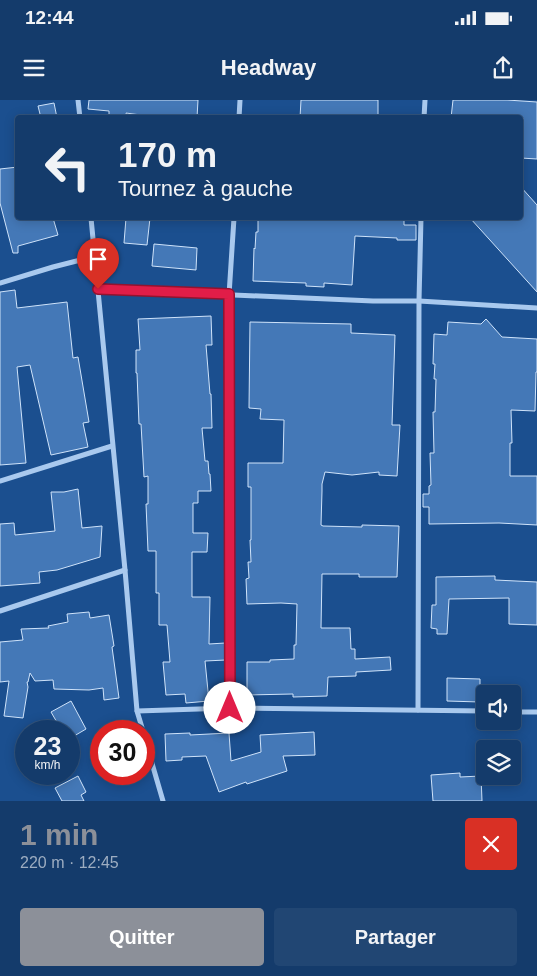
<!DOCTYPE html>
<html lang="fr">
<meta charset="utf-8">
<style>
body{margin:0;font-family:Helvetica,sans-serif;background:#214673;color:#f1f3f6;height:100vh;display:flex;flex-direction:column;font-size:19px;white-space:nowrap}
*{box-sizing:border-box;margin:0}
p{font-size:16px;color:#9dadc1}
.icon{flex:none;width:28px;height:28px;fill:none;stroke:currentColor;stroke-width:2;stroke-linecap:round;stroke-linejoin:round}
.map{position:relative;height:701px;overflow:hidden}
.panel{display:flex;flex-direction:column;background:#143b6b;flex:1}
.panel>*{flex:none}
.hud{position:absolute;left:15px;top:15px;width:508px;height:105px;border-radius:5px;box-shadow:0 2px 12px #0003,0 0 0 1px #33557e;background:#143b6b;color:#f1f3f6;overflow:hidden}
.tools{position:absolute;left:476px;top:585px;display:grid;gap:10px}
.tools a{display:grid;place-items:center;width:45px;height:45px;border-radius:5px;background:#143b6b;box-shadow:0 2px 12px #0003,0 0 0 1px #33557e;font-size:25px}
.speed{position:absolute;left:15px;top:620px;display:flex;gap:10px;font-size:25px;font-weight:700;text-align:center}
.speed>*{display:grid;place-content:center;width:65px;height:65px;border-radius:50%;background:#143b6b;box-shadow:0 2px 12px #0003,0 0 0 1px #33557e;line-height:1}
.speed small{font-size:12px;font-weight:400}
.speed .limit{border:8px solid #d22;background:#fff;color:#111}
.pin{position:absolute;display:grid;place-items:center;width:42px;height:42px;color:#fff;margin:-51px -21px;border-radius:50% 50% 50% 0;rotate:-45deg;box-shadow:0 0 5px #0007}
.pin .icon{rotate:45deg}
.me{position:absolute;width:55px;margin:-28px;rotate:0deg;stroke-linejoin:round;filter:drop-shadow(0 0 4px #0008)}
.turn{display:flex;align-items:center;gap:18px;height:105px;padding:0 20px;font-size:22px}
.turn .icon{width:65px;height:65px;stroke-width:2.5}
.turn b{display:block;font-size:35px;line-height:42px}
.round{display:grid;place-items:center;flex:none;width:52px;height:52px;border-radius:5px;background:#214673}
.overview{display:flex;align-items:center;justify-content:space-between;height:85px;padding:0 20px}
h1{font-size:30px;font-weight:700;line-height:38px;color:#8c9099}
.cta{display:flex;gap:10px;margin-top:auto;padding:10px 20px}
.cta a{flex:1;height:58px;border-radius:5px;background:#8c9099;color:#fff;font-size:20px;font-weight:700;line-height:58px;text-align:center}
.cta a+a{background:#214673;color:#f1f3f6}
.status{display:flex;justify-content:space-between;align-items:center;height:35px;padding:0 25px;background:#143b6b;direction:ltr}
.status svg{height:14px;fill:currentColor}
header{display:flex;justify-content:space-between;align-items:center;height:65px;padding:0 20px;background:#143b6b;font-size:22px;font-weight:700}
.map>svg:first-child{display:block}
.building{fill:#4478b7;stroke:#cfe3fa}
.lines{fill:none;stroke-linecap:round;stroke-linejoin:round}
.street{stroke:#a9c9ee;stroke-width:5}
.route-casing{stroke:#92132f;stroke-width:12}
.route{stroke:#e11d48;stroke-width:9}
</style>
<div class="status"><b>12:44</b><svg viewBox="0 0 49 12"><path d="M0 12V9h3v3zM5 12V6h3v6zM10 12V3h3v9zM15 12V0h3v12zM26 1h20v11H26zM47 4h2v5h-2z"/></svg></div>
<header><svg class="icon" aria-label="menu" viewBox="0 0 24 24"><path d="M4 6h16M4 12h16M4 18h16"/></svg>Headway<svg class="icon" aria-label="share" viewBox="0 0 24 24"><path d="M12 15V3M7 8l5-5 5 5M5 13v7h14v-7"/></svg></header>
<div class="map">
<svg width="537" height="701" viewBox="0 0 537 701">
<rect width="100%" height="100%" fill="#1b4f8f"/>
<g class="building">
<path d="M 89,0 L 198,0 L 197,18 L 163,18 L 126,13 L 127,18 L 109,18 L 109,11 L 88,9 Z"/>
<path d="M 301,0 L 378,0 L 378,18 L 300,18 Z"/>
<path d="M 453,0 L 507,0 L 537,2 L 537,59 L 521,58 L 523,18 L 451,18 Z"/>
<path d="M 54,3 L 57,18 L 41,18 L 38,6 Z"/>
<path d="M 18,67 L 18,118 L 53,118 L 58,135 L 18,146 L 18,153 L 13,153 L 0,103 L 0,69 Z"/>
<path d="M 520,86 L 537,105 L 537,192 L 470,118 L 520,118 Z"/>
<path d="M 126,118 L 150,118 L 147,145 L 124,143 Z"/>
<path d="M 258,118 L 358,118 L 358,119 L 404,120 L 404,125 L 416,125 L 416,140 L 397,140 L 397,138 L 355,136 L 352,185 L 324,183 L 324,187 L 306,186 L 306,183 L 253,181 L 254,148 L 255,149 L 256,132 L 258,132 Z"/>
<path d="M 154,144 L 197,148 L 196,170 L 152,166 Z"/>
<path d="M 15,190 L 17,208 L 67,202 L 73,258 L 78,257 L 89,322 L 83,323 L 88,347 L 51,355 L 30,265 L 17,267 L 26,363 L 0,365 L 0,192 Z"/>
<path d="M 211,216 L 212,245 L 206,245 L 210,294 L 211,294 L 212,328 L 202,328 L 205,361 L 208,361 L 209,374 L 210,374 L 211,391 L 198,391 L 198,403 L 193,403 L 193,433 L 208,433 L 207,452 L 192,452 L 192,497 L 210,497 L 209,544 L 225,543 L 226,560 L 205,561 L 209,601 L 186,603 L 185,594 L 166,595 L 163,562 L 170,562 L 167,525 L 159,525 L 159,493 L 156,493 L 156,451 L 148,451 L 146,404 L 148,404 L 148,376 L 144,377 L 141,324 L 139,324 L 137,273 L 136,273 L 136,250 L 140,250 L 138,219 Z"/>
<path d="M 486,219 L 502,237 L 537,239 L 537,272 L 536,272 L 535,311 L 511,310 L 512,343 L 510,343 L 510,376 L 537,376 L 537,425 L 499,423 L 429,424 L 429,407 L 423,407 L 423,394 L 429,394 L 429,386 L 431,385 L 430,353 L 434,353 L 433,312 L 435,312 L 436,279 L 434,279 L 435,264 L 433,264 L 434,234 L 447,235 L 448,222 L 481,224 Z"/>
<path d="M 250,222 L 351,224 L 351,233 L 395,235 L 392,325 L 400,325 L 397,376 L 379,375 L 379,372 L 352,375 L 325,372 L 322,384 L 322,391 L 321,425 L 323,426 L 362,427 L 362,425 L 399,426 L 397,477 L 359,477 L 359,474 L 322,474 L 321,528 L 350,528 L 351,549 L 355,549 L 355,559 L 390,557 L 391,570 L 356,572 L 356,576 L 328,577 L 327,596 L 293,597 L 293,594 L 247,595 L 247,562 L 270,562 L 270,560 L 294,559 L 294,545 L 296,545 L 297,504 L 281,503 L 247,504 L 246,479 L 249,478 L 248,462 L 251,462 L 250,440 L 251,440 L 251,387 L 248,387 L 248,363 L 283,363 L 284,320 L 260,319 L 261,309 L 249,308 Z"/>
<path d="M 78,389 L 82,428 L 102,426 L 100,457 L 57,470 L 39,472 L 40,483 L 0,486 L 0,424 L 14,423 L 15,435 L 55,431 L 51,392 L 64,392 Z"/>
<path d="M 495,476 L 495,480 L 537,482 L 537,525 L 509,524 L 509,498 L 449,499 L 447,534 L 437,534 L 437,529 L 431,528 L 432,505 L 436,505 L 436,477 Z"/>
<path d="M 89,512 L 90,518 L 109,515 L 114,546 L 112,547 L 119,598 L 104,600 L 103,588 L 89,590 L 54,589 L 53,580 L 35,581 L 30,573 L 28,582 L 27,582 L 28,587 L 23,618 L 4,616 L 9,581 L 0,582 L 0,542 L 23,540 L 21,529 L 49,528 L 48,526 L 68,522 L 67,514 Z"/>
<path d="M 447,578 L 480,579 L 480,602 L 447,601 Z"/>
<path d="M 71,601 L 86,629 L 69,639 L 69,631 L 62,631 L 51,612 Z"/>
<path d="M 314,632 L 315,655 L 283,656 L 287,671 L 247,684 L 246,682 L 219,692 L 206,656 L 182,657 L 182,660 L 166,661 L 165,634 L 190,633 L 190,635 L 229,633 L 231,661 L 261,652 L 260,635 Z"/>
<path d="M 460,673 L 460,677 L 481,676 L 482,701 L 433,701 L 431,675 Z"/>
<path d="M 78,676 L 86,692 L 81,695 L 84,701 L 62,701 L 55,688 Z"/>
</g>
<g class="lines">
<g class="street">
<path d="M 78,0 L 80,18"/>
<path d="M 239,18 L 240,0"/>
<path d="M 424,18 L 425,0"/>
<path d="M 91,118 L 125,470 L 137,611 L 143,631"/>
<path d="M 0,183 L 53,167 L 96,156"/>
<path d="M 98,189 L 373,201 L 419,201 L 537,208"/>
<path d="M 0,381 L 112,346"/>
<path d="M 0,511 L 125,470"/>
<path d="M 230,608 L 229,195 L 234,118"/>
<path d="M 418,610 L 419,201 L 421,118"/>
<path d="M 137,611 L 230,608 L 485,611"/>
<path d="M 512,612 L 537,612"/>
<path d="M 144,636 L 163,701"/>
</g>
</g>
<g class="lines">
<defs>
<path id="route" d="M 98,189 L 229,194 L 230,608"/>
</defs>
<use href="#route" class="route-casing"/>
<use href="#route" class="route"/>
</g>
</svg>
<div class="tools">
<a><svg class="icon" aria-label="sound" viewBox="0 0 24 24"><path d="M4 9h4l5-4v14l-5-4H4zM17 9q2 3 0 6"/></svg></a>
<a><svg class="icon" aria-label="layers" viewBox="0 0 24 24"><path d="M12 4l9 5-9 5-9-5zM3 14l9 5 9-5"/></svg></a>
</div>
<div class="speed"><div>23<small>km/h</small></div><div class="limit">30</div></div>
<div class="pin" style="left:98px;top:189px;background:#d93025"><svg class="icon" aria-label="arrive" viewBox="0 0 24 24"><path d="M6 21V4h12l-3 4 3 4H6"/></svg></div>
<svg class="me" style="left:230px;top:608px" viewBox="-20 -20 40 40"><circle r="19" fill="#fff"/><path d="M0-13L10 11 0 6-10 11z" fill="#e11d48"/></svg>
<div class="hud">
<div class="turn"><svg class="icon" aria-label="left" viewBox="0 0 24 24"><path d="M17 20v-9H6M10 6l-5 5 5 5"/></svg><div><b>170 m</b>Tournez à gauche</div></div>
</div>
</div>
<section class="panel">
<div class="overview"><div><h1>1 min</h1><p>220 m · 12:45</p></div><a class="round" style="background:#d93025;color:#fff"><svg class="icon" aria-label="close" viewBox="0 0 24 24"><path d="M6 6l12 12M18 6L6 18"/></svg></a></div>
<div class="cta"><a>Quitter</a><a>Partager</a></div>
</section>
